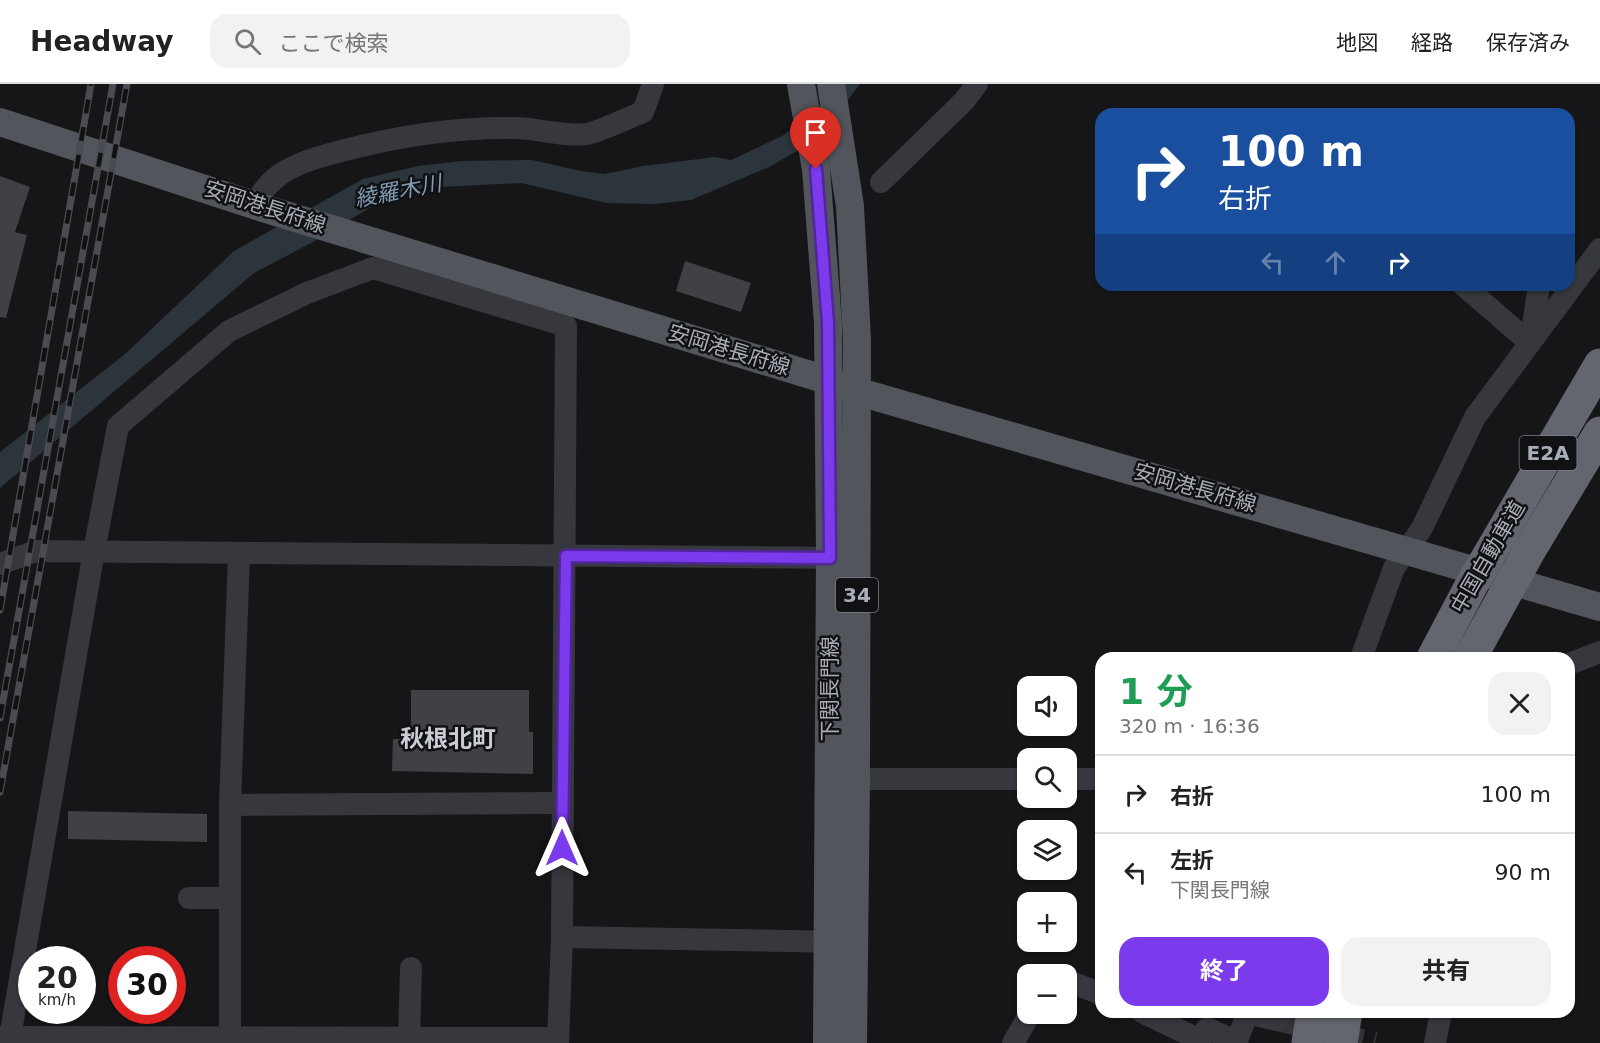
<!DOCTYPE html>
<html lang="ja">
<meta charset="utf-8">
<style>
body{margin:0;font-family:"DejaVu Sans","Noto Sans JP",sans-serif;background:#f2f2f2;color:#222;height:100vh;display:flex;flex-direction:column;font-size:22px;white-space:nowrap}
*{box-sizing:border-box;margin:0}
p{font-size:20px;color:#767676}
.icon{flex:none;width:33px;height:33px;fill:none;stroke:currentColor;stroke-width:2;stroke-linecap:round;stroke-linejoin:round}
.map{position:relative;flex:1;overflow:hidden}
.panel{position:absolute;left:1095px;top:568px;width:480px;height:366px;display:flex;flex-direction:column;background:#fff;border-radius:18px;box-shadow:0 2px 4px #0004}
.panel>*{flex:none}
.guide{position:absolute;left:1095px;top:24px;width:480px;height:183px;border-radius:18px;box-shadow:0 2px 4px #0004;background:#1a4fa0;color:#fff;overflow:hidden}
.buttons{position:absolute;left:1017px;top:592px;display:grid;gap:12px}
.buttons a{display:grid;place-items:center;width:60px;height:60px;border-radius:12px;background:#fff;box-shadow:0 2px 4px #0004;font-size:30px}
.speed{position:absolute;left:18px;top:862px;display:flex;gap:12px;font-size:30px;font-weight:700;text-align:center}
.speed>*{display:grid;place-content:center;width:78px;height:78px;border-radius:50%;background:#fff;box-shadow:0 2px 4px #0004;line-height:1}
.speed small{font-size:15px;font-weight:400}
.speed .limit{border:9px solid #d22;background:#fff;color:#111}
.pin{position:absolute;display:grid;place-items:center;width:51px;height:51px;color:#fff;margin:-62px -26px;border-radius:50% 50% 50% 0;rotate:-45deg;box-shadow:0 0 6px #0007}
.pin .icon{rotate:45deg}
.me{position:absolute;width:66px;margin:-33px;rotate:0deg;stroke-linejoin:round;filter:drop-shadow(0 0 4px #0008)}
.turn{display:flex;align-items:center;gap:21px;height:126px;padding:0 24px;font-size:27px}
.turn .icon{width:78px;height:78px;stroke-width:2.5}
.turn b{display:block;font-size:42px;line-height:51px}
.lanes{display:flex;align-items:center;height:57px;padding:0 24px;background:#0003;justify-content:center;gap:30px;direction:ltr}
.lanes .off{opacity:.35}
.round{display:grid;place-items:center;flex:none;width:63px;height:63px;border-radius:18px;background:#f2f2f2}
.headline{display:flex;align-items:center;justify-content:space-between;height:102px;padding:0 24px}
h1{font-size:36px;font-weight:700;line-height:45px;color:#1e9e55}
.cta{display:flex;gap:12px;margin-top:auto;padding:12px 24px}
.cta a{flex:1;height:69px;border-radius:18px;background:#7c3aed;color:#fff;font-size:24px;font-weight:700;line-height:69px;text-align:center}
.cta a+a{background:#f2f2f2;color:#222}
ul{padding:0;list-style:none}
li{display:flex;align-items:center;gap:18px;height:78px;padding:0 24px;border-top:2px solid #e0e0e0}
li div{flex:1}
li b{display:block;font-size:22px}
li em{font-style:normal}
header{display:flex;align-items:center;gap:36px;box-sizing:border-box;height:84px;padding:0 30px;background:#fff;border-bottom:2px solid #e0e0e0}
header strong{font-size:28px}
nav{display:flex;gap:33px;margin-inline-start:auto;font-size:21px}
.search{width:420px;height:54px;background:#f2f2f2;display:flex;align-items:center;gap:15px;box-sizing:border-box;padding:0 21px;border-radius:18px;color:#767676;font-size:22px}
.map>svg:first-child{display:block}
.water{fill:#2c353c}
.building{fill:#404145}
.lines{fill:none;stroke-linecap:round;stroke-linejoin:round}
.minor-tunnel{stroke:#333438;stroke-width:22;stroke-dasharray:22 11;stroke-linecap:butt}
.minor{stroke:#37383d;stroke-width:22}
.major{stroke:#53555c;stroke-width:28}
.highway{stroke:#63666e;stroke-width:33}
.rail-casing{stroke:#4a4c52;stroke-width:7}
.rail{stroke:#111113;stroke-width:4.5;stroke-dasharray:14;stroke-linecap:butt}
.route-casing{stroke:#51269a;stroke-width:15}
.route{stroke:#7c3aed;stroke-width:10}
.labels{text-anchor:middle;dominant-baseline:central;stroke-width:5;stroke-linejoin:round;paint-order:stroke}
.shield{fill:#111113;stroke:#7b7e86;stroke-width:1.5}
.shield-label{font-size:20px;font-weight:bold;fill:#a8adb8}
.street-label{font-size:21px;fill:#a8adb8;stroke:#111113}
.water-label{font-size:22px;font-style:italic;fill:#7f9bb3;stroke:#111113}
.quarter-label{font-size:24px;font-weight:bold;fill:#c9ccd4;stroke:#111113}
</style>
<header>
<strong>Headway</strong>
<div class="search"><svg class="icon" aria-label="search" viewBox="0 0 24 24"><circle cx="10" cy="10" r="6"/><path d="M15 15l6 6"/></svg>ここで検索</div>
<nav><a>地図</a><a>経路</a><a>保存済み</a></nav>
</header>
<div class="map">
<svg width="1600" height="959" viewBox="0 0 1600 959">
<rect width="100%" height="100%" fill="#161618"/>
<path class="water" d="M 837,0 L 860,0 L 829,41 L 799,66 L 769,83 L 691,116 L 655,120 L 607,119 L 521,99 L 423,104 L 373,122 L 311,159 L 254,189 L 0,404 L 0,368 L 124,271 L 234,167 L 363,95 L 418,82 L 462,77 L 532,76 L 581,87 L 605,90 L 643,82 L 715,73 L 731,76 L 782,52 L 812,30 Z"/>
<g class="building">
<path d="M 0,92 L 30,103 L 15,148 L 27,151 L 6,234 L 0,233 Z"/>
<path d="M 685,177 L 751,199 L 741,228 L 676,207 Z"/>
<path d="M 411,606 L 529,606 L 529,648 L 533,648 L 533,690 L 392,687 L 393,655 L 411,655 Z"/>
<path d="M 68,727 L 207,730 L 207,758 L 68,755 Z"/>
</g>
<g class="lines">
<path class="minor-tunnel" d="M 1277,936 L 1375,959"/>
<g class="minor">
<path d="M 881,98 L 964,17 L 977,0"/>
<path d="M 254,120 C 262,108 269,98 281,90 C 298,78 322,72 341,67 C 398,52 455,43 514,44 C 538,44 563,53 587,50 C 602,47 627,34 643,28 L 653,0"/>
<path d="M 1463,201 L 1530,259"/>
<path d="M 1531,255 L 1539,201"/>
<path d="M 0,480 L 36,467 L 847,474"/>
<path d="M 1361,574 L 1394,484 L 1422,444 L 1475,333 L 1600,165"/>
<path d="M 1569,580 L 1600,568"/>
<path d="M 856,695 L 1028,695"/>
<path d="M 1066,695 L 1101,695"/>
<path d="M 230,721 L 562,719"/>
<path d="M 189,814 L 230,814"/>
<path d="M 562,853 L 842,858"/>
<path d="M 1066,896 L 1101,910"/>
<path d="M 1142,928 L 1200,956 L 1207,944 L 1237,958"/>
<path d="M 1247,929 L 1277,936"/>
<path d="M 0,953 L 558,954"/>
<path d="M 409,954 L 411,884"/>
<path d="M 9,959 L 94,467 L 118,342 L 229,247 L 307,209 L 373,184 L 566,242 L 562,853 L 558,959"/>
<path d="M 230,959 L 230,721 L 239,470"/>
<path d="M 1013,959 L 1030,930"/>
<path d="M 1236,959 L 1248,928"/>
<path d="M 1435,959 L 1441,928"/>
</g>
<g class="major">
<path d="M 801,0 L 816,85 L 828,239 L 830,474 L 827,959"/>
<path d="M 831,0 L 850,122 L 857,256 L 856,695 L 853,959"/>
<path d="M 0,38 L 266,125 L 827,296 L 856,307 L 1600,523"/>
</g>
<g class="highway">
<path d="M 1433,574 L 1472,500 L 1600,281"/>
<path d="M 1470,574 L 1529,467 L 1600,349"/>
<path d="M 1308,959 L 1313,928"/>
<path d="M 1341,959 L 1346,928"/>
</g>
<defs>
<g id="rail">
<path d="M 0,526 L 91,0"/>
<path d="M 0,634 L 113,0"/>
<path d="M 0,708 L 127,0"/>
</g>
</defs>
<use href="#rail" class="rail-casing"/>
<use href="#rail" class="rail"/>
</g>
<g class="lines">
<defs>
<path id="route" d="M 562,764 L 566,472 L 830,474 L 828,239 L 816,85"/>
</defs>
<use href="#route" class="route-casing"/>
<use href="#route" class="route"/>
</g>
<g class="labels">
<g class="shield">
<rect x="1519.5" y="352" width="57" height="34" rx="4.5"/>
<rect x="836" y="494" width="42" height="34" rx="4.5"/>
</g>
<g class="shield-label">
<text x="1548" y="369">E2A</text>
<text x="857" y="511">34</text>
</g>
<g class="street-label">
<text transform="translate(265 123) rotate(18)">安岡港長府線</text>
<text transform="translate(729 266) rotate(17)">安岡港長府線</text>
<text transform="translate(1195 404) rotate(16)">安岡港長府線</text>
<text transform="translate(1488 473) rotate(-60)">中国自動車道</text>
<text transform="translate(830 605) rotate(-90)">下関長門線</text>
</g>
<g class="water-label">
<text transform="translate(398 107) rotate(-11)">綾羅木川</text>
</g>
<g class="quarter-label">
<text x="448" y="655">秋根北町</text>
</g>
</g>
</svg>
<div class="buttons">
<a><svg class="icon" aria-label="sound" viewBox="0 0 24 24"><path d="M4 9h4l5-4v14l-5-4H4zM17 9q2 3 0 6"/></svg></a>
<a><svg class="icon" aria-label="search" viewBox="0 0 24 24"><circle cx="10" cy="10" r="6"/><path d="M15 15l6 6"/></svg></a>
<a><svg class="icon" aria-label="layers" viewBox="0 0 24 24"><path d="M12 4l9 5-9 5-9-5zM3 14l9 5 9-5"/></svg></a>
<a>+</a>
<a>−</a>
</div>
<div class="speed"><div>20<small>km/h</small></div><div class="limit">30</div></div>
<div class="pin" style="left:816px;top:85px;background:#d93025"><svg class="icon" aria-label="arrive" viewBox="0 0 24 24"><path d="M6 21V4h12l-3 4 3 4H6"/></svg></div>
<svg class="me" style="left:562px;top:764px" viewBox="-20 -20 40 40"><path d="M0-17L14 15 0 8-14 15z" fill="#7c3aed" stroke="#fff" stroke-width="4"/></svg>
<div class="guide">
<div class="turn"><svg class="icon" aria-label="right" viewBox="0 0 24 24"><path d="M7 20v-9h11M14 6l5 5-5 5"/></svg><div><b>100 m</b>右折</div></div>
<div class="lanes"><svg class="icon off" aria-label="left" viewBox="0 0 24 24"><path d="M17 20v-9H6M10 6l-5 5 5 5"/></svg><svg class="icon off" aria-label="ahead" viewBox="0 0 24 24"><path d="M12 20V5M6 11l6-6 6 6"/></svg><svg class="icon" aria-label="right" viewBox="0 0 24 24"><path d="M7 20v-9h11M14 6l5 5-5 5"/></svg></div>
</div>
<section class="panel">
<div class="headline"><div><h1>1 分</h1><p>320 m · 16:36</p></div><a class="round"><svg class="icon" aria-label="close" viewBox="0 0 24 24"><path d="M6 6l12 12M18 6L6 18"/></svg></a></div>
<ul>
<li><svg class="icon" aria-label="right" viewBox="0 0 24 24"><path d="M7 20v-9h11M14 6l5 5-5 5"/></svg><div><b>右折</b></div><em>100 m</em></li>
<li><svg class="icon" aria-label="left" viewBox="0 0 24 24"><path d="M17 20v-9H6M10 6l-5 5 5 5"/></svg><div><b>左折</b><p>下関長門線</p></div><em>90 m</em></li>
</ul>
<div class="cta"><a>終了</a><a>共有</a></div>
</section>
</div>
